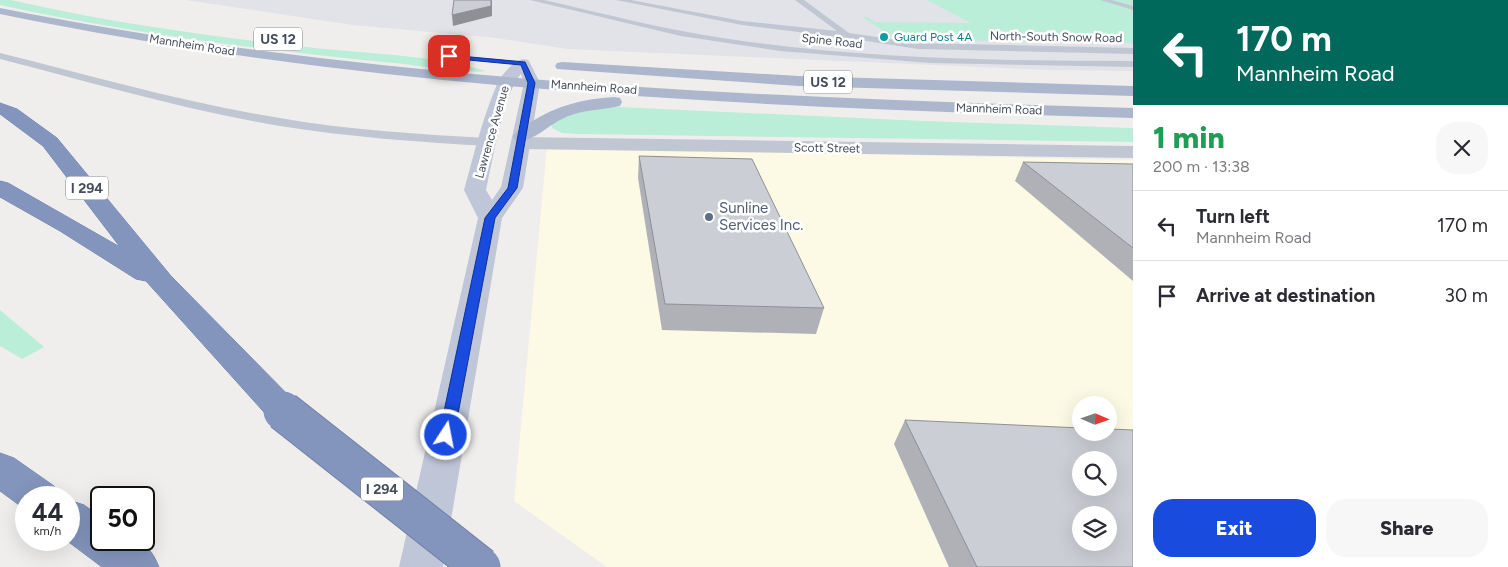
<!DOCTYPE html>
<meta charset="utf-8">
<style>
body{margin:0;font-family:Figtree,sans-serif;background:#f7f7f7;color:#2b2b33;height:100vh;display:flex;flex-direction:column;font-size:19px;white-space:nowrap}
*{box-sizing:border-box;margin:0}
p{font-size:16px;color:#7c7c81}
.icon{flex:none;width:28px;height:28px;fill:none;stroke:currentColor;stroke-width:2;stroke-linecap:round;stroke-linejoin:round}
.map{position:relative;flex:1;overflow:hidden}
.drawer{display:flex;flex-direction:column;background:#fff;width:375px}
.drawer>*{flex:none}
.banner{background:#00695c;color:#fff;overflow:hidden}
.needle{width:32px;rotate:92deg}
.fabs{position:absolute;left:1072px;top:396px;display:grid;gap:10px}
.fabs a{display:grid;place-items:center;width:45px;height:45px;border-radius:50%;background:#fff;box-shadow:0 5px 20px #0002;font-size:25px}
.speed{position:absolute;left:15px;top:486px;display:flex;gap:10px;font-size:25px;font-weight:700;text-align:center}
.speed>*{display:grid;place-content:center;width:65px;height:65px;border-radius:50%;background:#fff;box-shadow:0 5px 20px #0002;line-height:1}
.speed small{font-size:12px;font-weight:400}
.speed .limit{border:2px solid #111;border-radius:8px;background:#fff;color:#111}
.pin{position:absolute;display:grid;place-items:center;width:42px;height:42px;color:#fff;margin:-21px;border-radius:10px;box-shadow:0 2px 8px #0006}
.me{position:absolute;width:55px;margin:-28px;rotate:11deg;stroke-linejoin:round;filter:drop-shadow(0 0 4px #0008)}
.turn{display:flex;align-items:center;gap:18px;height:105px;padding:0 20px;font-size:22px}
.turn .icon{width:65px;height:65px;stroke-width:2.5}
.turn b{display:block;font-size:35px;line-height:42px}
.round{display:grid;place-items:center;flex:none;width:52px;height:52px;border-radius:20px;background:#f7f7f7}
.head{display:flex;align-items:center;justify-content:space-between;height:85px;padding:0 20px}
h1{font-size:30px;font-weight:800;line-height:38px;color:#1e9e55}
.action{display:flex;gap:10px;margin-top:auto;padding:10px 20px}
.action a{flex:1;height:58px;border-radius:20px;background:#194bdf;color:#fff;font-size:20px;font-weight:800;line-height:58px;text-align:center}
.action a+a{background:#f7f7f7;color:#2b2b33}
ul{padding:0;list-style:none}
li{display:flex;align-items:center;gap:15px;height:70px;padding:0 20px;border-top:1px solid #e1e1e2}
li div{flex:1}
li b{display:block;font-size:19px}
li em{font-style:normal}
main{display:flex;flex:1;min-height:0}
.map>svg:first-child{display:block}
.commercial{fill:#fcf9e5;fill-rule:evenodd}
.airport{fill:#e2e3e8}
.green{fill:#bbeed8}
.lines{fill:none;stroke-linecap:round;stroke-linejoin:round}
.motorway-casing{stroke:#7080a8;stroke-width:1}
.service{fill:#c0c7d3;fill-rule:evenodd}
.minor{fill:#c0c7d3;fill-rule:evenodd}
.secondary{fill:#bfc6d7;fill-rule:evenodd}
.primary{fill:#acb7cd;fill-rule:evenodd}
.motorway{fill:#8495bd;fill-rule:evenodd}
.motorway-bridge-casing{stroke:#7080a8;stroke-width:41;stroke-linecap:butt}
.motorway-bridge{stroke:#8495bd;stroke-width:39}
.wall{fill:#afb1b7}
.shaded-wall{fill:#8f9095}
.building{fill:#ccced5;stroke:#8f9095;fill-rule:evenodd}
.route{fill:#194bdf;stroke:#103191}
.culture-dot{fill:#0f9aa8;stroke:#fff;stroke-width:2}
.service-dot{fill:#5c6f8a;stroke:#fff;stroke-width:2}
.labels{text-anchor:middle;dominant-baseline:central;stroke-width:5;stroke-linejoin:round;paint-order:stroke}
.far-culture-label{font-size:12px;fill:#0d838f;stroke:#fff;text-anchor:start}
.far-street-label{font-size:12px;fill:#454d5b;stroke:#fff}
.shield{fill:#fff;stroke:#7d828c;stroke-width:1}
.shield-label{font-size:14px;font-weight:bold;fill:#454d5b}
.service-label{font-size:15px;fill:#4e5e75;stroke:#fff;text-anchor:start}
</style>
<main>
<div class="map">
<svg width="1133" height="567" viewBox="0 0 1133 567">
<rect width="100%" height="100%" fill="#f0eeed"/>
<path class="commercial" d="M 547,147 L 1133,160 L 1133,567 L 607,567 L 514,501 ZM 1081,405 L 1109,405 L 1109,432 L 1081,432 ZM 1081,460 L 1109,460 L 1109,488 L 1081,488 ZM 1081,515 L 1109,515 L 1109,542 L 1081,542 Z"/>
<path class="airport" d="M 185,0 L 1133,0 L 1133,71 L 1046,70 L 567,49 L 496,38 L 353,25 Z"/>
<g class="green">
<path d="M 0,0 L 11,0 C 107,22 207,36 306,47 C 365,54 429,54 486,71 C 474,74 419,66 403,64 C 268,51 133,34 0,5 Z"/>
<path d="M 927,0 L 1133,0 L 1133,43 L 925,40 L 887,33 L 862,17 L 867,17 L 875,22 L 971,23 Z"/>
<path d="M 619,107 L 924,121 L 1133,128 L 1133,142 L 578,134 L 562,133 L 552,128 L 551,124 C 577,107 589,108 619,107 Z"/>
<path d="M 0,310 L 44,347 L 22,359 L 0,346 Z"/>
</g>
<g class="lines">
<defs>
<g id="motorway">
<path d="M 0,103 L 17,109 L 57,138 L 171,276 L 295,402 L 301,411 L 295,420 L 283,424 L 271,420 L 146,281 L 136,279 L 60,231 L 0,197 L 0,181 L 8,183 L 120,247 L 43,146 L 0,114 Z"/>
<path d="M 0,453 L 14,458 L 54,486 L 60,498 L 26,498 L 26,510 L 0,491 Z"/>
<path d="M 69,500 L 84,505 L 101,517 L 101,540 C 132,540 146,535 159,567 L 102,567 L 66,540 L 69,540 Z"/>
</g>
</defs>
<use href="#motorway" class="motorway-casing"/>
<g class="service">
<path d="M 530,0 L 544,0 C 605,14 666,30 729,39 C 862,59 998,61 1133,61 L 1133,67 L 931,63 L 780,51 L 681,36 Z"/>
<path d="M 616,0 L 631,0 L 742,21 L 837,31 L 795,0 L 804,0 L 849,33 L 918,43 L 1133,48 L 1133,54 L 918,49 L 847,38 L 742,25 Z"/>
<path d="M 1100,0 L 1112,0 L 1133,6 L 1133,10 Z"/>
<path d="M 0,53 C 93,76 185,103 280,118 C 348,130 418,134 487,138 L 493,142 L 487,146 C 418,142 348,137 280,126 C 185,110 93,83 0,59 Z"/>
</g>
<path class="minor" d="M 521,137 L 1133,146 L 1133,158 L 521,149 L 514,147 L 511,143 L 514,139 Z"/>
<path class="secondary" d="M 523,59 L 528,60 L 530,63 L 540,83 L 523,188 L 502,218 L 443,567 L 399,567 L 478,218 L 464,190 C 474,154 483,116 498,82 C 502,74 514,61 523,59 ZM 521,74 L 524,83 L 501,187 L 492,200 L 486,190 C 492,163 504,92 521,74 Z"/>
<g class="primary">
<path d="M 0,8 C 372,82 754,97 1133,108 L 1133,118 C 754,107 372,91 0,14 Z"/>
<path d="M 562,62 L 799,76 L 1133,86 L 1133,96 L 799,86 L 557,69 L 555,66 L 557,63 Z"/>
<path d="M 614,97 L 620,98 L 622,102 L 620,106 C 599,111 579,109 560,120 C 546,127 531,144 515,140 L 513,136 C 517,130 525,126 531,122 C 557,105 584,99 614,97 Z"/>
</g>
<use href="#motorway" class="motorway"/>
<defs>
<path id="motorway-bridge" d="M 283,411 L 481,567"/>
</defs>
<use href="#motorway-bridge" class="motorway-bridge-casing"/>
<use href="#motorway-bridge" class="motorway-bridge"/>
</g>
<g class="wall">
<path d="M 639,156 L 824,308 L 816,334 L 662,330 L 638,178 Z"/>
<path d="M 1023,162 L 1133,164 L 1133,281 L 1015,181 Z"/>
<path d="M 905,420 L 1133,567 L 949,567 L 894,444 Z"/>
</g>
<path class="shaded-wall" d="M 492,0 L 492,16 L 453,26 L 452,15 Z"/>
<g class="building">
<path d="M 454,0 L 491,0 L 491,6 L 452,15 Z"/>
<path d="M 639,156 L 752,159 L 824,308 L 665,304 Z"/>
<path d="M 1023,162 L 1133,164 L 1133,248 Z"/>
<path d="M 905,420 L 1081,428 L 1081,432 L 1109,432 L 1109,429 L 1133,430 L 1133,567 L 977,567 ZM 1081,460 L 1109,460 L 1109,488 L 1081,488 ZM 1081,515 L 1109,515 L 1109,542 L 1081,542 Z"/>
</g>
<path class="route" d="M 449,55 L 525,62 L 535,83 L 517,188 L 495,218 L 454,435 L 451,439 L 446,441 L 441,439 L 439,435 L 485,218 L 508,188 L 528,83 L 521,65 L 447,58 Z"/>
<circle class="culture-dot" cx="884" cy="37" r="5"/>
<circle class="service-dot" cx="709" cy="217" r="5"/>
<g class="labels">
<g class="far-culture-label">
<text x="894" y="37">Guard Post 4A</text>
</g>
<g class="far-street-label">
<text transform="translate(1056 37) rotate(1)">North-South Snow Road</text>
<text transform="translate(832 41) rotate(6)">Spine Road</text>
<text transform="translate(192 45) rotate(9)">Mannheim Road</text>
<text transform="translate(594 87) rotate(4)">Mannheim Road</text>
<text transform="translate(999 109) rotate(2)">Mannheim Road</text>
<text transform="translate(492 132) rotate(-74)">Lawrence Avenue</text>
<text transform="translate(827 148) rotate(1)">Scott Street</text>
</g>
<g class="shield">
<rect x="254" y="27.5" width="48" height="23" rx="4"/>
<rect x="804" y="70.5" width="48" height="23" rx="4"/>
<rect x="66" y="176.5" width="42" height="23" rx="4"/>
<rect x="361" y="477.5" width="42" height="23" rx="4"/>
</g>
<g class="shield-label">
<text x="278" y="39">US 12</text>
<text x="828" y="82">US 12</text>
<text x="87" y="188">I 294</text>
<text x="382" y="489">I 294</text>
</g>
<g class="service-label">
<text x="719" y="208">Sunline<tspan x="719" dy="17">Services Inc.</tspan></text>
</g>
</g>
</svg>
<div class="fabs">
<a><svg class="needle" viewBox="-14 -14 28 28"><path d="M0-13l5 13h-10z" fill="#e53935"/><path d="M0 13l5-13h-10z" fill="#7c7c81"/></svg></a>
<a><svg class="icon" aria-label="search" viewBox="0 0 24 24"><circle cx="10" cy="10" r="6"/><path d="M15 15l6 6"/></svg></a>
<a><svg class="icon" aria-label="layers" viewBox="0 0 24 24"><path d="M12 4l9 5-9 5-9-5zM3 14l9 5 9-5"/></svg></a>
</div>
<div class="speed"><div>44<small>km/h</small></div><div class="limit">50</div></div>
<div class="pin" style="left:449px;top:56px;background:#d93025"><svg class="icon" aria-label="arrive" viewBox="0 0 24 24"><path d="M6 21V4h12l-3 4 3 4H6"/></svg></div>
<svg class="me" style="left:446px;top:435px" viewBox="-20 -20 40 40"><circle r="17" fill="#194bdf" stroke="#fff" stroke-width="3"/><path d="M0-11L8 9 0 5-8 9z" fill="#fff"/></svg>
</div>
<section class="drawer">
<div class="banner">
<div class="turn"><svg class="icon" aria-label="left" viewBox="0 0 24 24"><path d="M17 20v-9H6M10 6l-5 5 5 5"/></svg><div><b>170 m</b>Mannheim Road</div></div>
</div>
<div class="head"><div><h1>1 min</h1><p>200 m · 13:38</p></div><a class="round"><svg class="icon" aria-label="close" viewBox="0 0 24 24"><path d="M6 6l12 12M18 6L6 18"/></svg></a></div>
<ul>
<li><svg class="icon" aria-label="left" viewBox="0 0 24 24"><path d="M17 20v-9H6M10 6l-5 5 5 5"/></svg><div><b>Turn left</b><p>Mannheim Road</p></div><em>170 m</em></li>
<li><svg class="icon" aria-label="arrive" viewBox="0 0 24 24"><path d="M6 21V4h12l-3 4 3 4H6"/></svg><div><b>Arrive at destination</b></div><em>30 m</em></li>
</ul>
<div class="action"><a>Exit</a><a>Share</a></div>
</section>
</main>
